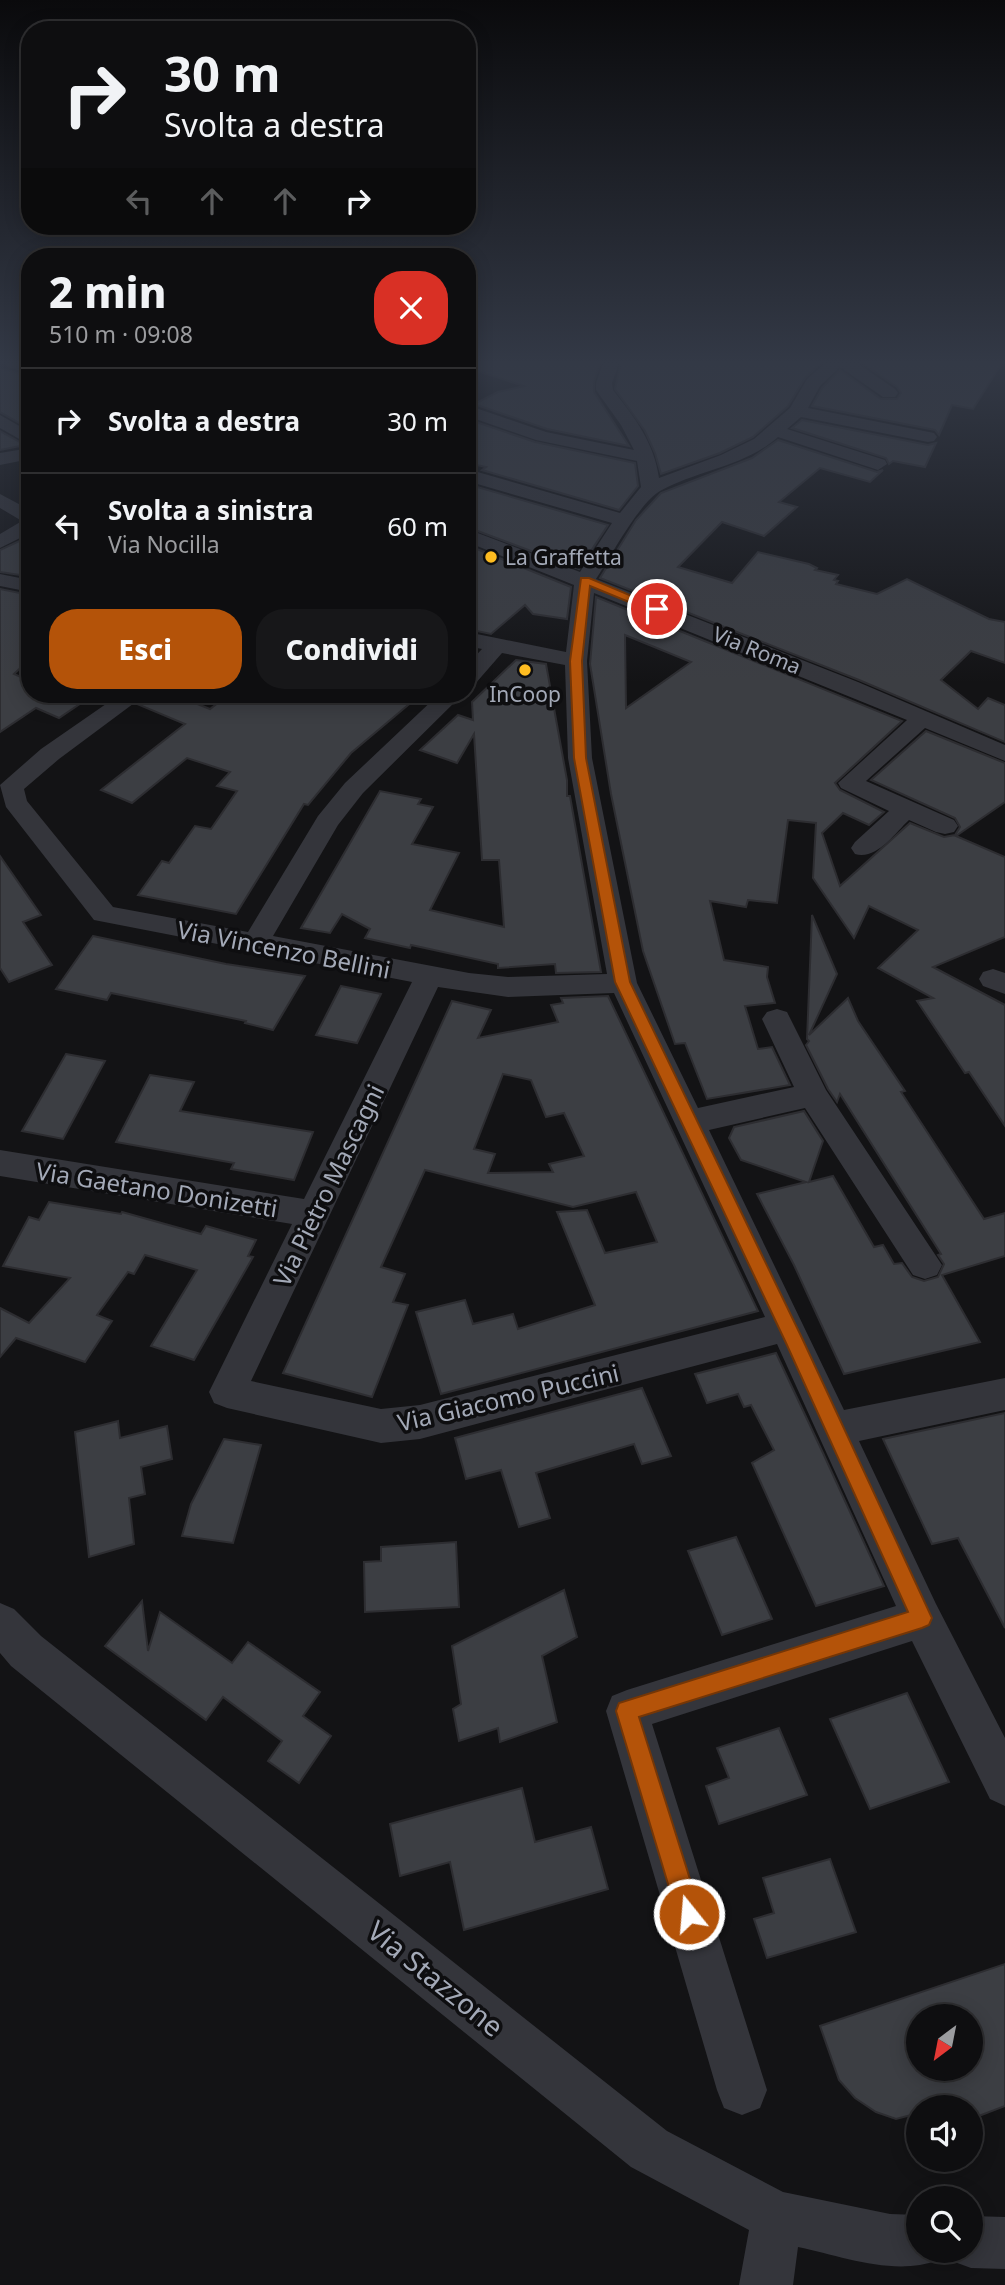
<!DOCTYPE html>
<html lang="it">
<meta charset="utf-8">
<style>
body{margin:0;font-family:"Noto Sans",sans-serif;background:#171719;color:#f1f3f6;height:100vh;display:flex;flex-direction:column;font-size:26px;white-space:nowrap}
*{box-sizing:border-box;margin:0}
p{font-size:23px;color:#9b9c9f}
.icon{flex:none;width:38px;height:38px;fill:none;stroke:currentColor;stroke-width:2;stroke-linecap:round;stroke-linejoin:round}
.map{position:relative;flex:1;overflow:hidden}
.details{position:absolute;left:21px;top:248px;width:455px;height:455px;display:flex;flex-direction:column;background:#0e0e10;border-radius:28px;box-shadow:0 4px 18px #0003,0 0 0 2px #2e2e30}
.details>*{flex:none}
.guide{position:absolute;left:21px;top:21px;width:455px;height:214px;border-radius:28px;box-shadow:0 4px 18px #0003,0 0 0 2px #2e2e30;background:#0e0e10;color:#f1f3f6;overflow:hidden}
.needle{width:46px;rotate:212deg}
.buttons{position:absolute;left:906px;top:2004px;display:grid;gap:14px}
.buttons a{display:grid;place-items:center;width:77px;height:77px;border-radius:50%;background:#0e0e10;box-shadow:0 4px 18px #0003,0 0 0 2px #2e2e30;font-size:35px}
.pin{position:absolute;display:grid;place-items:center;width:60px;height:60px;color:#fff;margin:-30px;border:4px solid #fff;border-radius:50%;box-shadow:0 2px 7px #0007}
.me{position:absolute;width:77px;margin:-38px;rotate:343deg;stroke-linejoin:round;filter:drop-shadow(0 0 5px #0008)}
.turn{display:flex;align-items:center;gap:24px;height:147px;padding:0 28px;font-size:32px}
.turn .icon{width:91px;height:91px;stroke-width:2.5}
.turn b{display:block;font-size:49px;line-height:60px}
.lanes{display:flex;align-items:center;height:66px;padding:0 28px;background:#0003;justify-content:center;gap:35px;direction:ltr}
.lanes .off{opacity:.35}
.round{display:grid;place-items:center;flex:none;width:74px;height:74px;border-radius:28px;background:#171719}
.summary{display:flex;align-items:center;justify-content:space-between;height:119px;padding:0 28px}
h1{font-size:42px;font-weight:800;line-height:52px}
.cta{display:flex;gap:14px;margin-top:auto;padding:14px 28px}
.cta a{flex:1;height:80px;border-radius:28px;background:#b45309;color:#fff;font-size:28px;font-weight:800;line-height:80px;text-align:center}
.cta a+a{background:#171719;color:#f1f3f6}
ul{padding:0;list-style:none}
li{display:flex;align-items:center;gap:21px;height:105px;padding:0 28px;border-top:2px solid #2e2e30}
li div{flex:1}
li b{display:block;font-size:26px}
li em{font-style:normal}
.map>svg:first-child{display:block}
.building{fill:#3c3e43;stroke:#2d2d31;stroke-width:2;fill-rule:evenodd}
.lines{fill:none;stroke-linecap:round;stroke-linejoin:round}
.minor{fill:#34353b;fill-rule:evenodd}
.route{fill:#b45309;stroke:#753606;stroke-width:2}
.poi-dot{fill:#ffbd21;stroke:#0e0e10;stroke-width:2.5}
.labels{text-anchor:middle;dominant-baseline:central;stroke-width:7;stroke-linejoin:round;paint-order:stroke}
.far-poi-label{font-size:21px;fill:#a3a9b7;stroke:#0e0e10;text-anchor:start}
.far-street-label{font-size:21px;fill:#a3a9b7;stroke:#0e0e10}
.street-label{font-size:24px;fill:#a3a9b7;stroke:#0e0e10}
.near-street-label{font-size:28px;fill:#a3a9b7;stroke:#0e0e10}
</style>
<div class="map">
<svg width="1005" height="2285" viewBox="0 0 1005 2285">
<rect width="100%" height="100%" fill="#131315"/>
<g class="building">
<path d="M 468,363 L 600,363 L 594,382 L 594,392 L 629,446 L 547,429 L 474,404 L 498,392 L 524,386 L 468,368 Z"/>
<path d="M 621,363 L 821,363 L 805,378 L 788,406 L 753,437 L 720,453 L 661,474 L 655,453 L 645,431 L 615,389 Z"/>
<path d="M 862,363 L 1002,363 L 973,409 L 952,405 L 939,435 L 935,430 L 812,406 L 822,388 L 840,370 L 881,399 L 897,399 L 901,393 L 897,387 Z"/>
<path d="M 0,368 L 30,377 L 30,429 L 0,412 Z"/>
<path d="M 467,419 L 535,442 L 635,463 L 638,486 L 619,510 L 482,470 L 486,467 L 467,463 Z"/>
<path d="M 802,420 L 928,445 L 936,443 L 925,467 L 893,461 L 889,464 L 886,458 L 792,428 Z"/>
<path d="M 0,431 L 25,445 L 0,450 Z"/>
<path d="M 778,440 L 877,472 L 883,470 L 870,482 L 820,468 L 779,502 L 797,507 L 764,536 L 722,522 L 678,567 L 732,583 L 758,552 L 809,564 L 817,568 L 815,570 L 838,575 L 834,580 L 838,581 L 836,584 L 877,594 L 907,579 L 989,619 L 1005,622 L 1005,663 L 971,651 L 941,680 L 978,709 L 988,698 L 1005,705 L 1005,742 L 859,680 L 600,578 L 636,520 L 661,493 L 752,458 Z"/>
<path d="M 467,484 L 608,525 L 579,569 L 467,527 Z"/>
<path d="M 30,536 L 30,567 L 20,575 L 0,572 L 0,550 Z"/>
<path d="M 467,545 L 571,587 L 567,619 L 533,614 L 525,605 L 491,634 L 467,629 Z"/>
<path d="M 0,589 L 30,595 L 30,659 L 14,674 L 30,681 L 30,695 L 93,695 L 59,718 L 36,708 L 0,732 Z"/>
<path d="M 596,597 L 902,721 L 835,783 L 840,790 L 884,812 L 869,825 L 843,813 L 822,833 L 840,886 L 910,823 L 944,837 L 955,835 L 960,827 L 955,818 L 871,780 L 926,731 L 1005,763 L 1005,802 L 956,836 L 1005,857 L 1005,937 L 933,967 L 1005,1005 L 1005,1126 L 969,1072 L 965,1073 L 917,1001 L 933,998 L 878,968 L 918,930 L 869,906 L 854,938 L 813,878 L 816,823 L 788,820 L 777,903 L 748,900 L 746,907 L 710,901 L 724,960 L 768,967 L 767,977 L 775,1003 L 745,1006 L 758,1049 L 772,1047 L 790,1085 L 707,1099 L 685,1043 L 675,1044 L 643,951 L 611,794 L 590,664 ZM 625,635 L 691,662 L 626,708 Z"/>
<path d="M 516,660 L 546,664 L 567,780 L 567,796 L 570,796 L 601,972 L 556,973 L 555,964 L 498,968 L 498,964 L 411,945 L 410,948 L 365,938 L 370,929 L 342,914 L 330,933 L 301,928 L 380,791 L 421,799 L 418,804 L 433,807 L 412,844 L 459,853 L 430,910 L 504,927 L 499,860 L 482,860 L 474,734 L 457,763 L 420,750 L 458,715 L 473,720 L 472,702 Z"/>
<path d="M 147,695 L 175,695 L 210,709 L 228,695 L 420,695 L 351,753 L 308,805 L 304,804 L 236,914 L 138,895 L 162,861 L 169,863 L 195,826 L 211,829 L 237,791 L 217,786 L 230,772 L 187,758 L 132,803 L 101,790 L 185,724 L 137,704 Z"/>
<path d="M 0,856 L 41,915 L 23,922 L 52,965 L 9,982 L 0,968 Z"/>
<path d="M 812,915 L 837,974 L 809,1035 L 848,998 L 858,1021 L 905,1091 L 901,1092 L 984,1219 L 1005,1213 L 1005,1256 L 942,1275 L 980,1342 L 844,1374 L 794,1265 L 757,1194 L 806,1182 L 741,1160 L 729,1138 L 734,1127 L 804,1111 L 823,1141 L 809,1182 L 833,1176 L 874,1247 L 883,1245 L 894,1264 L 902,1263 L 912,1277 L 924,1281 L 938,1277 L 944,1264 L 938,1255 L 941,1254 L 840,1094 L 837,1102 L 828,1089 L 806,1045 L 809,1041 L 807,1039 Z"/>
<path d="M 93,936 L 226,964 L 305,976 L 273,1030 L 245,1023 L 246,1021 L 111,993 L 107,1000 L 56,989 Z"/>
<path d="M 341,986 L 381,994 L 357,1043 L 316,1035 Z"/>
<path d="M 608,996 L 758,1311 L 441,1394 L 416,1312 L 465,1300 L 473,1324 L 513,1314 L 518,1329 L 595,1305 L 557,1212 L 587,1210 L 605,1253 L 657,1242 L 636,1192 L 573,1207 L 425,1170 L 381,1267 L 405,1274 L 393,1302 L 408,1305 L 372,1397 L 283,1373 L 452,1001 L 491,1010 L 478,1038 L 558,1022 L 551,1005 L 563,1003 L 561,998 ZM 503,1074 L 531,1080 L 546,1117 L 564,1113 L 584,1156 L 549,1164 L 553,1172 L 488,1173 L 495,1154 L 474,1149 Z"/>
<path d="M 66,1054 L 105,1061 L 63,1139 L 22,1131 Z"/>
<path d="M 150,1075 L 194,1082 L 180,1111 L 313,1132 L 294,1180 L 231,1169 L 234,1163 L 116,1142 Z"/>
<path d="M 49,1202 L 121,1214 L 122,1212 L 201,1234 L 206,1226 L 256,1240 L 248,1256 L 253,1257 L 194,1360 L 151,1346 L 197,1270 L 145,1255 L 134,1274 L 128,1272 L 97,1315 L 112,1321 L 85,1362 L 16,1338 L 0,1357 L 0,1308 L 29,1323 L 70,1278 L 3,1266 L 29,1217 L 39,1220 Z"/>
<path d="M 776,1353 L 823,1453 L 884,1586 L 816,1606 L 752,1463 L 774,1450 L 751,1405 L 744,1407 L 738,1394 L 707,1403 L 695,1374 Z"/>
<path d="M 642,1388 L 671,1456 L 642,1464 L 634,1444 L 536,1473 L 550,1518 L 519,1527 L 501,1470 L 466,1479 L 455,1438 Z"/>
<path d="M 1005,1413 L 1005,1628 L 958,1538 L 932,1544 L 883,1439 Z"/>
<path d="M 118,1421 L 120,1438 L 167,1426 L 172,1459 L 141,1467 L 145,1494 L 129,1498 L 134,1544 L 89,1557 L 75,1432 Z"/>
<path d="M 224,1439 L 261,1445 L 233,1543 L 182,1536 L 191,1504 Z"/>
<path d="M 736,1537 L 772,1619 L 722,1635 L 688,1551 Z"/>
<path d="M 456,1542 L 459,1607 L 365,1612 L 364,1562 L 381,1561 L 381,1547 Z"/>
<path d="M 564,1590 L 577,1637 L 542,1656 L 557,1722 L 500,1742 L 498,1728 L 459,1741 L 453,1709 L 461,1704 L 452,1646 Z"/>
<path d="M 142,1601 L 148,1651 L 160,1612 L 232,1663 L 248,1642 L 320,1692 L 303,1716 L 331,1736 L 299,1783 L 268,1761 L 282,1741 L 223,1697 L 206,1720 L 105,1646 Z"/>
<path d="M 907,1693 L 949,1782 L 870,1809 L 830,1719 Z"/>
<path d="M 779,1728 L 807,1795 L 719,1824 L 706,1786 L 729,1778 L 717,1748 Z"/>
<path d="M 522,1788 L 535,1842 L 591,1827 L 608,1889 L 464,1930 L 450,1862 L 400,1876 L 390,1824 Z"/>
<path d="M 830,1859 L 856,1932 L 767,1958 L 754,1919 L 774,1913 L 763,1878 Z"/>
<path d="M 1005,1964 L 1005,2106 L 971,2119 L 971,2107 L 919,2107 L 919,2113 L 896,2119 L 876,2112 L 855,2098 L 839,2080 L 820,2026 ZM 919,2016 L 971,2016 L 971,2068 L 919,2068 Z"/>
</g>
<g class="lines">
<g class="minor">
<path d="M 5,363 L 30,363 L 30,373 L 7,367 Z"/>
<path d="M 603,363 L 619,363 L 612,383 L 613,390 C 636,419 654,443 659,478 L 721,455 L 754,439 L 790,408 L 807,379 L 825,363 L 857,363 L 895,389 L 898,393 L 895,397 L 883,397 L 840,367 L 820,386 L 808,408 L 934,433 L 937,437 L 934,441 L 928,442 L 801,417 L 787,429 L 885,460 L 887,464 L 878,470 L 778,437 C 744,467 698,470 660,491 C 639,503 610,558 596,579 L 858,682 L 1005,745 L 1005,761 L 925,728 L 866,781 L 954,820 L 958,826 L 954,832 L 945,834 L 936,832 L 909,820 C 894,834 877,860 855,854 L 851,848 L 855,842 L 889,811 L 841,788 L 838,783 L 907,720 L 594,593 L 587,661 L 592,758 L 637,983 L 698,1108 L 794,1087 L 762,1019 L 767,1012 L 777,1009 L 787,1012 L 826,1090 L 942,1265 L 937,1275 L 925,1279 L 913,1275 L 805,1108 L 709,1130 L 844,1410 L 1005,1378 L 1005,1410 L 859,1441 L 936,1604 L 1005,1738 L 1005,1806 L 990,1799 L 912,1641 L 652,1724 L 767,2090 L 760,2108 L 742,2115 L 724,2108 L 717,2090 L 606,1711 L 612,1696 L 627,1690 L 896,1606 L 777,1344 L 420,1439 L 381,1443 L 227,1408 L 214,1403 L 209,1392 L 292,1224 L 0,1176 L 0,1150 L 304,1199 L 412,982 L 94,920 L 6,807 L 0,785 L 41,749 L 119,695 L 145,695 L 59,759 L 24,789 L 27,801 L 113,907 L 248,932 L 318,816 L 345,783 L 438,695 L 462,695 L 363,793 L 338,825 L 273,936 L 469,973 L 508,977 L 607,974 L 568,758 L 565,665 L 502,653 L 475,684 L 467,686 L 467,665 L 482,649 L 467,646 L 467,632 L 566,652 L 574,585 L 467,542 L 467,529 L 580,572 L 612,523 L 467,481 L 467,469 L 620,513 L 641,487 L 637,461 L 536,440 L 467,416 L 467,405 L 546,432 L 634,450 L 621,425 L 596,390 L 596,383 ZM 438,987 L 508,997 L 614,993 L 765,1317 L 420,1405 L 381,1409 L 251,1381 Z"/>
<path d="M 0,415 L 30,432 L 30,445 L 0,428 Z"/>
<path d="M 30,448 L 30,459 L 0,465 L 0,453 Z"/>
<path d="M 0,494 L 30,510 L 30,533 L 0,548 L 0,534 L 22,521 L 0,508 Z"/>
<path d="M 0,574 L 30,580 L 30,592 L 0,586 Z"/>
<path d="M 993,969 L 1005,973 L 1005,994 L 983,986 L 979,979 L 983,972 Z"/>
<path d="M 0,1603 L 14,1609 L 41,1636 L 667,2131 L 783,2192 L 890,2214 L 919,2215 L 919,2250 L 941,2250 L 938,2260 C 895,2277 842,2256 798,2247 L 793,2285 L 739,2285 L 749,2230 L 631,2167 L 11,1666 L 0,1653 Z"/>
<path d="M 971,2216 L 1005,2217 L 1005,2269 L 971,2268 L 952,2261 L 948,2250 L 971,2250 Z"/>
</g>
</g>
<linearGradient id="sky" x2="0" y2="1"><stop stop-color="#0a0a0c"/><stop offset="0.53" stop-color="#333946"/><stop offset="1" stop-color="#333946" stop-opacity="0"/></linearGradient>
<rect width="1005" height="683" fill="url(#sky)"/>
<path class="route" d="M 581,578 L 589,578 L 663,609 L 653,612 L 590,586 L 582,661 L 586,758 L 630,982 L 802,1338 L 932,1618 L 929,1625 L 922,1628 L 639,1717 L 701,1914 L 697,1922 L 689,1926 L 681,1922 L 677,1914 L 616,1711 L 619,1703 L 908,1612 L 786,1343 L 615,982 L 574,758 L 570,661 Z"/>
<g class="poi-dot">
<circle cx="491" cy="557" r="7"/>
<circle cx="525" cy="670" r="7"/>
</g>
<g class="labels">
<g class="far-poi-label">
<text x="505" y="557">La Graffetta</text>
<text x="525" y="694" text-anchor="middle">InCoop</text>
</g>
<g class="far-street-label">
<text transform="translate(757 650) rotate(22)">Via Roma</text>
</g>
<g class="street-label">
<text transform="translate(284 949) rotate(11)">Via Vincenzo Bellini</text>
<text transform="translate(328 1185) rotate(-64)">Via Pietro Mascagni</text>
<text transform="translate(157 1189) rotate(9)">Via Gaetano Donizetti</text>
<text transform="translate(508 1397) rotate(-13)">Via Giacomo Puccini</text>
</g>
<g class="near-street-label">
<text transform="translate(436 1978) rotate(39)">Via Stazzone</text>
</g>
</g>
</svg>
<div class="buttons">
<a><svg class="needle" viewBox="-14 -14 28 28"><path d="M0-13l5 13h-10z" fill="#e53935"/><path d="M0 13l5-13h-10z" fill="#9b9c9f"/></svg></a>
<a><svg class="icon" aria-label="sound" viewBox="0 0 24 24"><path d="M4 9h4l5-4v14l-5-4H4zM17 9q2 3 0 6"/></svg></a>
<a><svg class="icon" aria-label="search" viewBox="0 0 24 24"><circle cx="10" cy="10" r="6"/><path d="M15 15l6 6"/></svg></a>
</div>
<div class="pin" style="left:657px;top:609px;background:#d93025"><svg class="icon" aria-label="arrive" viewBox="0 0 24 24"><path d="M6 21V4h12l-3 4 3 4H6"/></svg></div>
<svg class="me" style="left:689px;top:1914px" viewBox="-20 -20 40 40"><circle r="17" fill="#b45309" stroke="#fff" stroke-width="3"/><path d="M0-11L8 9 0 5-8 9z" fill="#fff"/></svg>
<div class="guide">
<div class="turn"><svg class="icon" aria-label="right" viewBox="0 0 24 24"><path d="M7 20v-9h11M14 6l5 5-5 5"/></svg><div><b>30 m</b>Svolta a destra</div></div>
<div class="lanes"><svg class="icon off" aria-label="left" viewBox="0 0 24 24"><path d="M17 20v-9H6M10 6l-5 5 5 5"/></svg><svg class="icon off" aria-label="ahead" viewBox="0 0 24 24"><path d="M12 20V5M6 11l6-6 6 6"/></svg><svg class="icon off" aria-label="ahead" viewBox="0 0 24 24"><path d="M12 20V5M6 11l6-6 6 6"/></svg><svg class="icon" aria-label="right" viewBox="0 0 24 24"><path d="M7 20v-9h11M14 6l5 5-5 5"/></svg></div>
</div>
<section class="details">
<div class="summary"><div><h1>2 min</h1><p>510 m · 09:08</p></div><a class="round" style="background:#d93025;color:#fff"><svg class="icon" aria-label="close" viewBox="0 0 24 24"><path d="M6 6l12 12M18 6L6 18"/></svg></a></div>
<ul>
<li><svg class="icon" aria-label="right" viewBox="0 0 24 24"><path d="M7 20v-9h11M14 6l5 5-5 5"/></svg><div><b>Svolta a destra</b></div><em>30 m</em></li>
<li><svg class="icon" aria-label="left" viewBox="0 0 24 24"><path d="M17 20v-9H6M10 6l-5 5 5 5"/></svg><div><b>Svolta a sinistra</b><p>Via Nocilla</p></div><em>60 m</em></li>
</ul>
<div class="cta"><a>Esci</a><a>Condividi</a></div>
</section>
</div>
